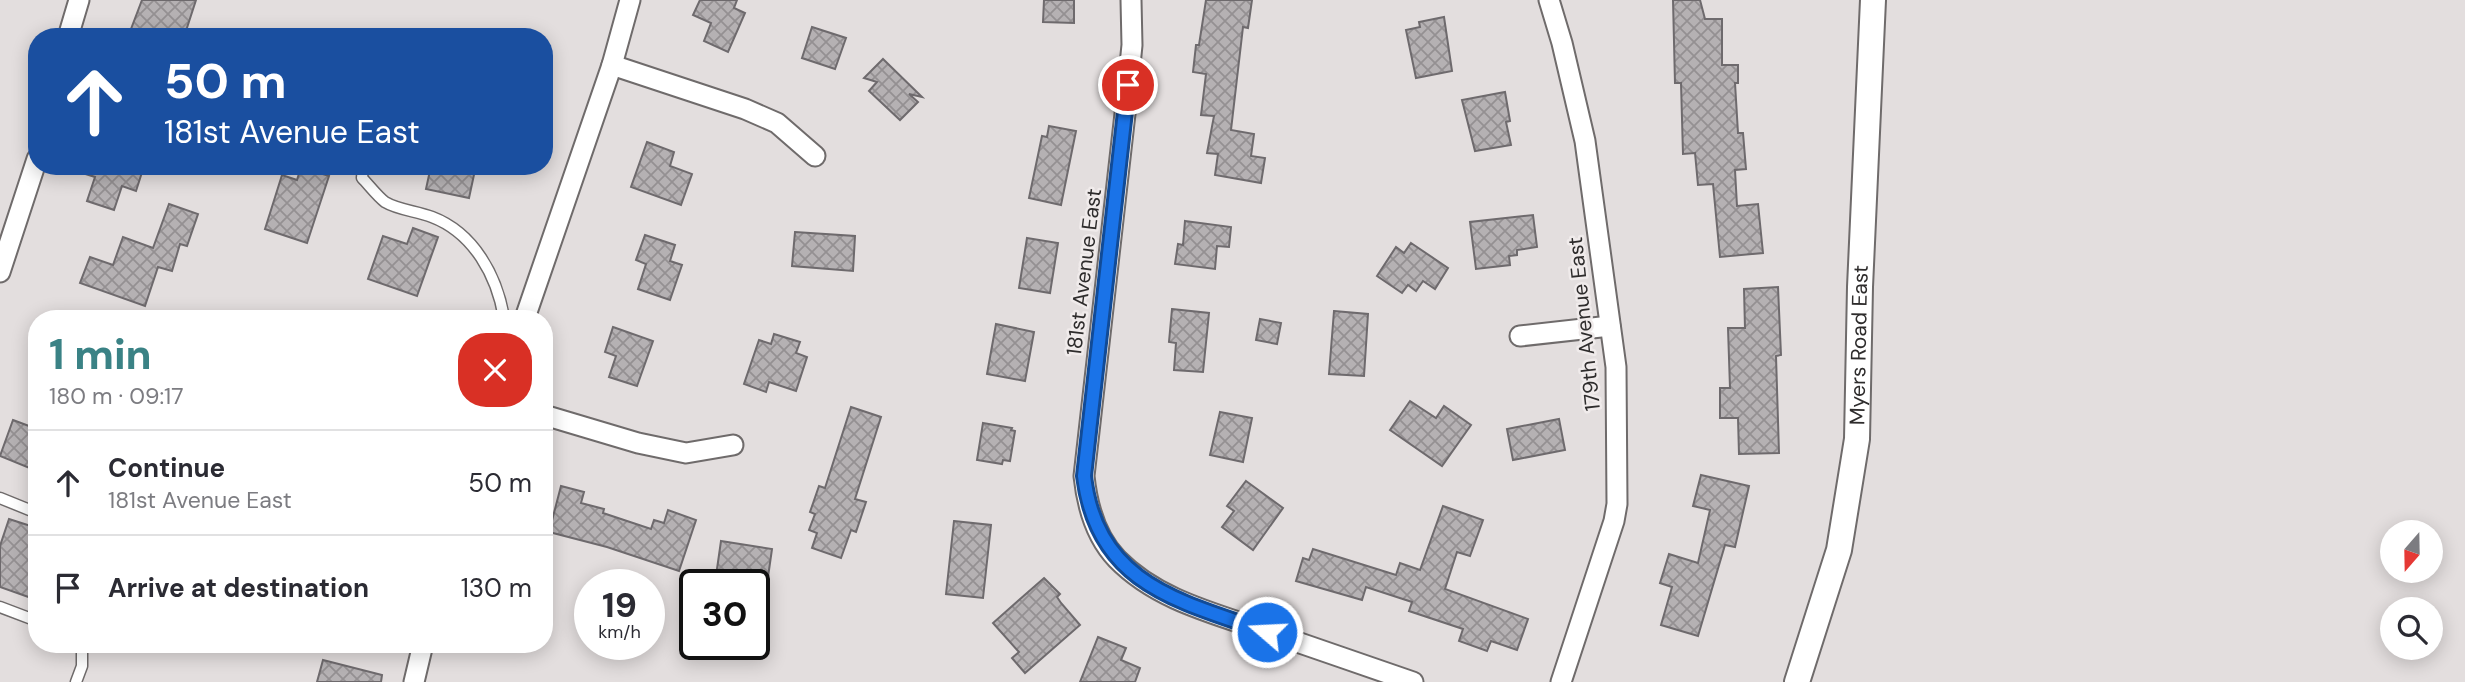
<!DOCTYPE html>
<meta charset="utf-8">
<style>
body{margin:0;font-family:"DM Sans",sans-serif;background:#f7f7f7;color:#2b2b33;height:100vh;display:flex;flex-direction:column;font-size:26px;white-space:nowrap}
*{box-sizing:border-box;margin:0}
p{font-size:23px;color:#7c7c81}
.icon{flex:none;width:38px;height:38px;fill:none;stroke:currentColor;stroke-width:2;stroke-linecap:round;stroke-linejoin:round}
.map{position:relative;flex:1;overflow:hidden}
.details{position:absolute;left:28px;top:310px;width:525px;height:343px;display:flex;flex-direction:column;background:#fff;border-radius:28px;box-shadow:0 4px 18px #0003}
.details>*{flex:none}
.top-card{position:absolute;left:28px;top:28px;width:525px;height:147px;border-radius:28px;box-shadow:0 4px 18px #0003;background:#1a4fa0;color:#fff;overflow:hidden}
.needle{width:46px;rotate:200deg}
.tools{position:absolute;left:2380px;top:520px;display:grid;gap:14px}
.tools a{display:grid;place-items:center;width:63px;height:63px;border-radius:50%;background:#fff;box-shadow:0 4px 18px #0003;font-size:35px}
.speed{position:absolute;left:574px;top:569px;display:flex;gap:14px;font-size:35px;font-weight:700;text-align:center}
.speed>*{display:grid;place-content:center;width:91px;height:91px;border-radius:50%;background:#fff;box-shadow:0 4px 18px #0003;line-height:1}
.speed small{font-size:18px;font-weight:400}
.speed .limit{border:4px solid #111;border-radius:10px;background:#fff;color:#111}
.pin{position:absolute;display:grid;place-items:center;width:60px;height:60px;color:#fff;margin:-30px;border:4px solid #fff;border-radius:50%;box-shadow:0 2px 7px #0007}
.me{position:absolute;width:77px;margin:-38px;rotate:289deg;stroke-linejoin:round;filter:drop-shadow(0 0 5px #0008)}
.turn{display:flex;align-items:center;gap:24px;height:147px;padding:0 21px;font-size:32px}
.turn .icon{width:91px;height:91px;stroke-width:2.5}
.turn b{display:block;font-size:49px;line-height:60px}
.round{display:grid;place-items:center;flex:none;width:74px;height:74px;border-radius:28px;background:#f7f7f7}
.headline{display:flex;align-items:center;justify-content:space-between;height:119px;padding:0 21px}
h1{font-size:42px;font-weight:800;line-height:52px;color:#3a8285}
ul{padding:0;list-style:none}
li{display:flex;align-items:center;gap:21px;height:105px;padding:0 21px;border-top:2px solid #e1e1e2}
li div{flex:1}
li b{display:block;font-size:26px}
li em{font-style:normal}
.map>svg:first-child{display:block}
.building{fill:url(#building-cross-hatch);stroke:#6e6a6d;stroke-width:2}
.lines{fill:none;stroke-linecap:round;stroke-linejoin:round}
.service-casing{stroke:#6f6b6b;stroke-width:13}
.minor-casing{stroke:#6f6b6b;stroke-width:23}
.tertiary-casing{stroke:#6f6b6b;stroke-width:28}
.service{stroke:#fff;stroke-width:10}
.minor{stroke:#fff;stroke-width:19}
.tertiary{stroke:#fff;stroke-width:24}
.route-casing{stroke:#114b97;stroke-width:18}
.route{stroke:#1a73e8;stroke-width:12}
.labels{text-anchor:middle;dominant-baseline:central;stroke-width:5;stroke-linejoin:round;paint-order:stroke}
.street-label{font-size:21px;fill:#2e2c2c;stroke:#f0ebeb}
</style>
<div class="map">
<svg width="2465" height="682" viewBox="0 0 2465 682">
<defs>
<pattern id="building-cross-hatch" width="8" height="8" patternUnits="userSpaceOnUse" patternTransform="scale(1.75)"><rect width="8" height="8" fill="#b5b1b3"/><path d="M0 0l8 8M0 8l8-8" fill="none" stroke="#949092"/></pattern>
</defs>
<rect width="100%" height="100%" fill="#e3dede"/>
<g class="building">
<path d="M 142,0 L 196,0 L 184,37 L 128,37 Z"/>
<path d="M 700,0 L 737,0 L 734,8 L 745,13 L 728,52 L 704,41 L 711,23 L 693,15 Z"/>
<path d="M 1044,0 L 1074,0 L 1074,23 L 1043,22 Z"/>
<path d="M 1206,0 L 1252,0 L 1248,28 L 1243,27 L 1231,130 L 1254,134 L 1251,156 L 1265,158 L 1261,183 L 1215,175 L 1218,154 L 1207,153 L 1214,116 L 1201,115 L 1206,74 L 1193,72 L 1196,45 L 1199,45 Z"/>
<path d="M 1673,0 L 1700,0 L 1705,19 L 1722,19 L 1722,65 L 1738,65 L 1738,83 L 1735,83 L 1738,133 L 1743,133 L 1746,169 L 1735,170 L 1737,206 L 1758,204 L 1763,253 L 1720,257 L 1713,184 L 1698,185 L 1695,153 L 1683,154 L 1681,83 L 1675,83 Z"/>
<path d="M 1444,17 L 1452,71 L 1416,78 L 1406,30 L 1420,27 L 1419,22 Z"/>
<path d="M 812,27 L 846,38 L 835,69 L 802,58 Z"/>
<path d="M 883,59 L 922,97 L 909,94 L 918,102 L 900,120 L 869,91 L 877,82 L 864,78 Z"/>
<path d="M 1505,92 L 1510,121 L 1506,122 L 1511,145 L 1475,151 L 1462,100 Z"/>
<path d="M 1049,126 L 1076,131 L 1061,205 L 1029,198 L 1042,136 L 1047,137 Z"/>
<path d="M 647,142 L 674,152 L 670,166 L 692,174 L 681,205 L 631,187 Z"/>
<path d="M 74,166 L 144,166 L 136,191 L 122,186 L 114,210 L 87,201 L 95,177 L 73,170 Z"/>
<path d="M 431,166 L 456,166 L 475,170 L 469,198 L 426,189 Z"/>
<path d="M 301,167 L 329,176 L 307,243 L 265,229 L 282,175 L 297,180 Z"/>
<path d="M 169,204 L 198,214 L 187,246 L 180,244 L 172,271 L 158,267 L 145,306 L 80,283 L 90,257 L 113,265 L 123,237 L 153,248 Z"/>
<path d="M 1533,215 L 1537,247 L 1517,250 L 1517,255 L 1509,256 L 1510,265 L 1476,269 L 1470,222 Z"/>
<path d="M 1185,221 L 1231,227 L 1229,247 L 1217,246 L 1215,269 L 1175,264 L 1178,244 L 1183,245 Z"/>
<path d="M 413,228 L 438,237 L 417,296 L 368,279 L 383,236 L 407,244 Z"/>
<path d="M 795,232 L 855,236 L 853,271 L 792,266 Z"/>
<path d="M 645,235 L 675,245 L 670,261 L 682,265 L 670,300 L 638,289 L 646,264 L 636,260 Z"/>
<path d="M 1027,238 L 1058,243 L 1050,293 L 1019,288 Z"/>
<path d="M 1411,243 L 1448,268 L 1435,289 L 1423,281 L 1416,291 L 1408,285 L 1402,293 L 1377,276 L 1396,247 L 1404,253 Z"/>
<path d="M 1778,287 L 1781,355 L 1776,356 L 1779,453 L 1739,454 L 1738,418 L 1720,418 L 1720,388 L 1730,388 L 1728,328 L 1745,328 L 1744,289 Z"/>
<path d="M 1172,309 L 1209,313 L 1203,372 L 1174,370 L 1176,343 L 1169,342 Z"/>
<path d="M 1334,311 L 1368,314 L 1364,376 L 1329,374 Z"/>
<path d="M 1260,319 L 1281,323 L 1277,344 L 1256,340 Z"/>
<path d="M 996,324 L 1034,332 L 1025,381 L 987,374 Z"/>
<path d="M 613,327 L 653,341 L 637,386 L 609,377 L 616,356 L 605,352 Z"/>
<path d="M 774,334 L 800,342 L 796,353 L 807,357 L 796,391 L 769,382 L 766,392 L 744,384 L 759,340 L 771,344 Z"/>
<path d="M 1410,401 L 1436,418 L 1444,406 L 1471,425 L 1442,466 L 1390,430 Z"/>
<path d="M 851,407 L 881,417 L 855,499 L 866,502 L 856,532 L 851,530 L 841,558 L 812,548 L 817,533 L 809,530 L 815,514 L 810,512 L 819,486 L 825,488 Z"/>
<path d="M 1220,412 L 1252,418 L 1243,462 L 1210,455 Z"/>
<path d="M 1559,419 L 1565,450 L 1513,460 L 1507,429 Z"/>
<path d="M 13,420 L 37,429 L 37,471 L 0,456 Z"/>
<path d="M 983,423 L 1012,428 L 1011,430 L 1015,431 L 1010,461 L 1003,460 L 1002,464 L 977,460 Z"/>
<path d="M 1701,475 L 1749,486 L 1735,547 L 1725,545 L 1698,636 L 1661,625 L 1672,587 L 1660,583 L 1669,554 L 1698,563 L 1710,510 L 1693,506 Z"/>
<path d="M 1246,481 L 1283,508 L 1253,550 L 1222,527 L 1234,511 L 1227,506 Z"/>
<path d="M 561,486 L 584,492 L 581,503 L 604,509 L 603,513 L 651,529 L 654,520 L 664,523 L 668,510 L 696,520 L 679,571 L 607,547 L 549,532 Z"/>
<path d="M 1443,506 L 1483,520 L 1470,556 L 1457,552 L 1445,589 L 1528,619 L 1517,650 L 1491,641 L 1487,651 L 1459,641 L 1463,629 L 1409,611 L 1412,602 L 1366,587 L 1362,600 L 1296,581 L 1303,558 L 1309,560 L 1313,549 L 1396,575 L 1400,563 L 1420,570 Z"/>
<path d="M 9,519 L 37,528 L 37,600 L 0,587 L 0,546 Z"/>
<path d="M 954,521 L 991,525 L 983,598 L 946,594 Z"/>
<path d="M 721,541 L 772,549 L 767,584 L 716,576 Z"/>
<path d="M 1044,578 L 1060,594 L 1057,597 L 1061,603 L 1080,625 L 1025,673 L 1012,658 L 1019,652 L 993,623 Z"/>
<path d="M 1098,637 L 1126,648 L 1121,660 L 1140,668 L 1135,682 L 1080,682 Z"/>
<path d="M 323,660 L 382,675 L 381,682 L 317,682 Z"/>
</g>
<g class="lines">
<defs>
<g id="service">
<path d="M 363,166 L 362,178 C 369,185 377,196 385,202 C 398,210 417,211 432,217 C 474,233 497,276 504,318"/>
<path d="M 0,498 L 37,513"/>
<path d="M 0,607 L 37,621"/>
<path d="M 76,682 L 82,666 L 82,644"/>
</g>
<g id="minor">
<path d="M 1131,0 L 1132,45 L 1126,105 L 1084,476 C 1087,505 1096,537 1117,559 C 1158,601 1217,614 1271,633 C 1318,649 1366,666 1413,682"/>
<path d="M 1549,0 L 1562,43 L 1585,141 L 1616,367 L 1617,504 L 1614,521 L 1561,682"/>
<path d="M 68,37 L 79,0"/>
<path d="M 612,65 L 745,109 L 777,123 L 815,156"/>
<path d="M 0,272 L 37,159"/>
<path d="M 525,318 L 612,65 L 630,0"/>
<path d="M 1520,336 L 1610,326"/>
<path d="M 544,415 L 638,443 L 686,453 L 733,445"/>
<path d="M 414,682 L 423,644"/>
</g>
<g id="tertiary">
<path id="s1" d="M 1797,682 L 1839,550 L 1857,439 L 1860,287 L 1873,0"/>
</g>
</defs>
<use href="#service" class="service-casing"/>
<use href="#minor" class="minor-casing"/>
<use href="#tertiary" class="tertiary-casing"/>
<use href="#service" class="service"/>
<use href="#minor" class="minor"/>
<use href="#tertiary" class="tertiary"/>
</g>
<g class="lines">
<defs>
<path id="route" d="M 1128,85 L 1084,476 C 1097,584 1178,601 1267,632"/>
</defs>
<use href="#route" class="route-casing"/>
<use href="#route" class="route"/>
</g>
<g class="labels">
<g class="street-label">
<text transform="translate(1084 272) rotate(-83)">181st Avenue East</text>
<text transform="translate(1584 324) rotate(-96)">179th Avenue East</text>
<text stroke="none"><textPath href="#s1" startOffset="345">Myers Road East</textPath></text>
</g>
</g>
</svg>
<div class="tools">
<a><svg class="needle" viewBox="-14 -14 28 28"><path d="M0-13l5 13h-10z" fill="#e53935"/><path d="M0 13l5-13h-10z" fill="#7c7c81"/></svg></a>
<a><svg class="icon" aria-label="search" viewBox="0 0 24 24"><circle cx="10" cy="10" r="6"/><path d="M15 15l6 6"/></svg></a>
</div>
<div class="speed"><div>19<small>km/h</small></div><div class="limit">30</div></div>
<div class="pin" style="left:1128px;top:85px;background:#d93025"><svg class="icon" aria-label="arrive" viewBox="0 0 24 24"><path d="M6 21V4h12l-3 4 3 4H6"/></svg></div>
<svg class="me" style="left:1267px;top:632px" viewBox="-20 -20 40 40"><circle r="17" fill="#1a73e8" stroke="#fff" stroke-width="3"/><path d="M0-11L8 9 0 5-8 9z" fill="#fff"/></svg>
<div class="top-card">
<div class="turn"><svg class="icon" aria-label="ahead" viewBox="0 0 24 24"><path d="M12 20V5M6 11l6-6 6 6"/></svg><div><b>50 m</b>181st Avenue East</div></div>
</div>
<section class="details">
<div class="headline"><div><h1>1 min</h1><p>180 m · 09:17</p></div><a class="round" style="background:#d93025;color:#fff"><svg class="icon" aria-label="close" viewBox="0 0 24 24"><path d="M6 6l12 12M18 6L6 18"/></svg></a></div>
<ul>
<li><svg class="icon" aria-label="ahead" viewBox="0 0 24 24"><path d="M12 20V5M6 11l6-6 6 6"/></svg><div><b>Continue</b><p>181st Avenue East</p></div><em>50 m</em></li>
<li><svg class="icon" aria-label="arrive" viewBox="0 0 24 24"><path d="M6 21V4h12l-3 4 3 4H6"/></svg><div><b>Arrive at destination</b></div><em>130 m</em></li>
</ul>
</section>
</div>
